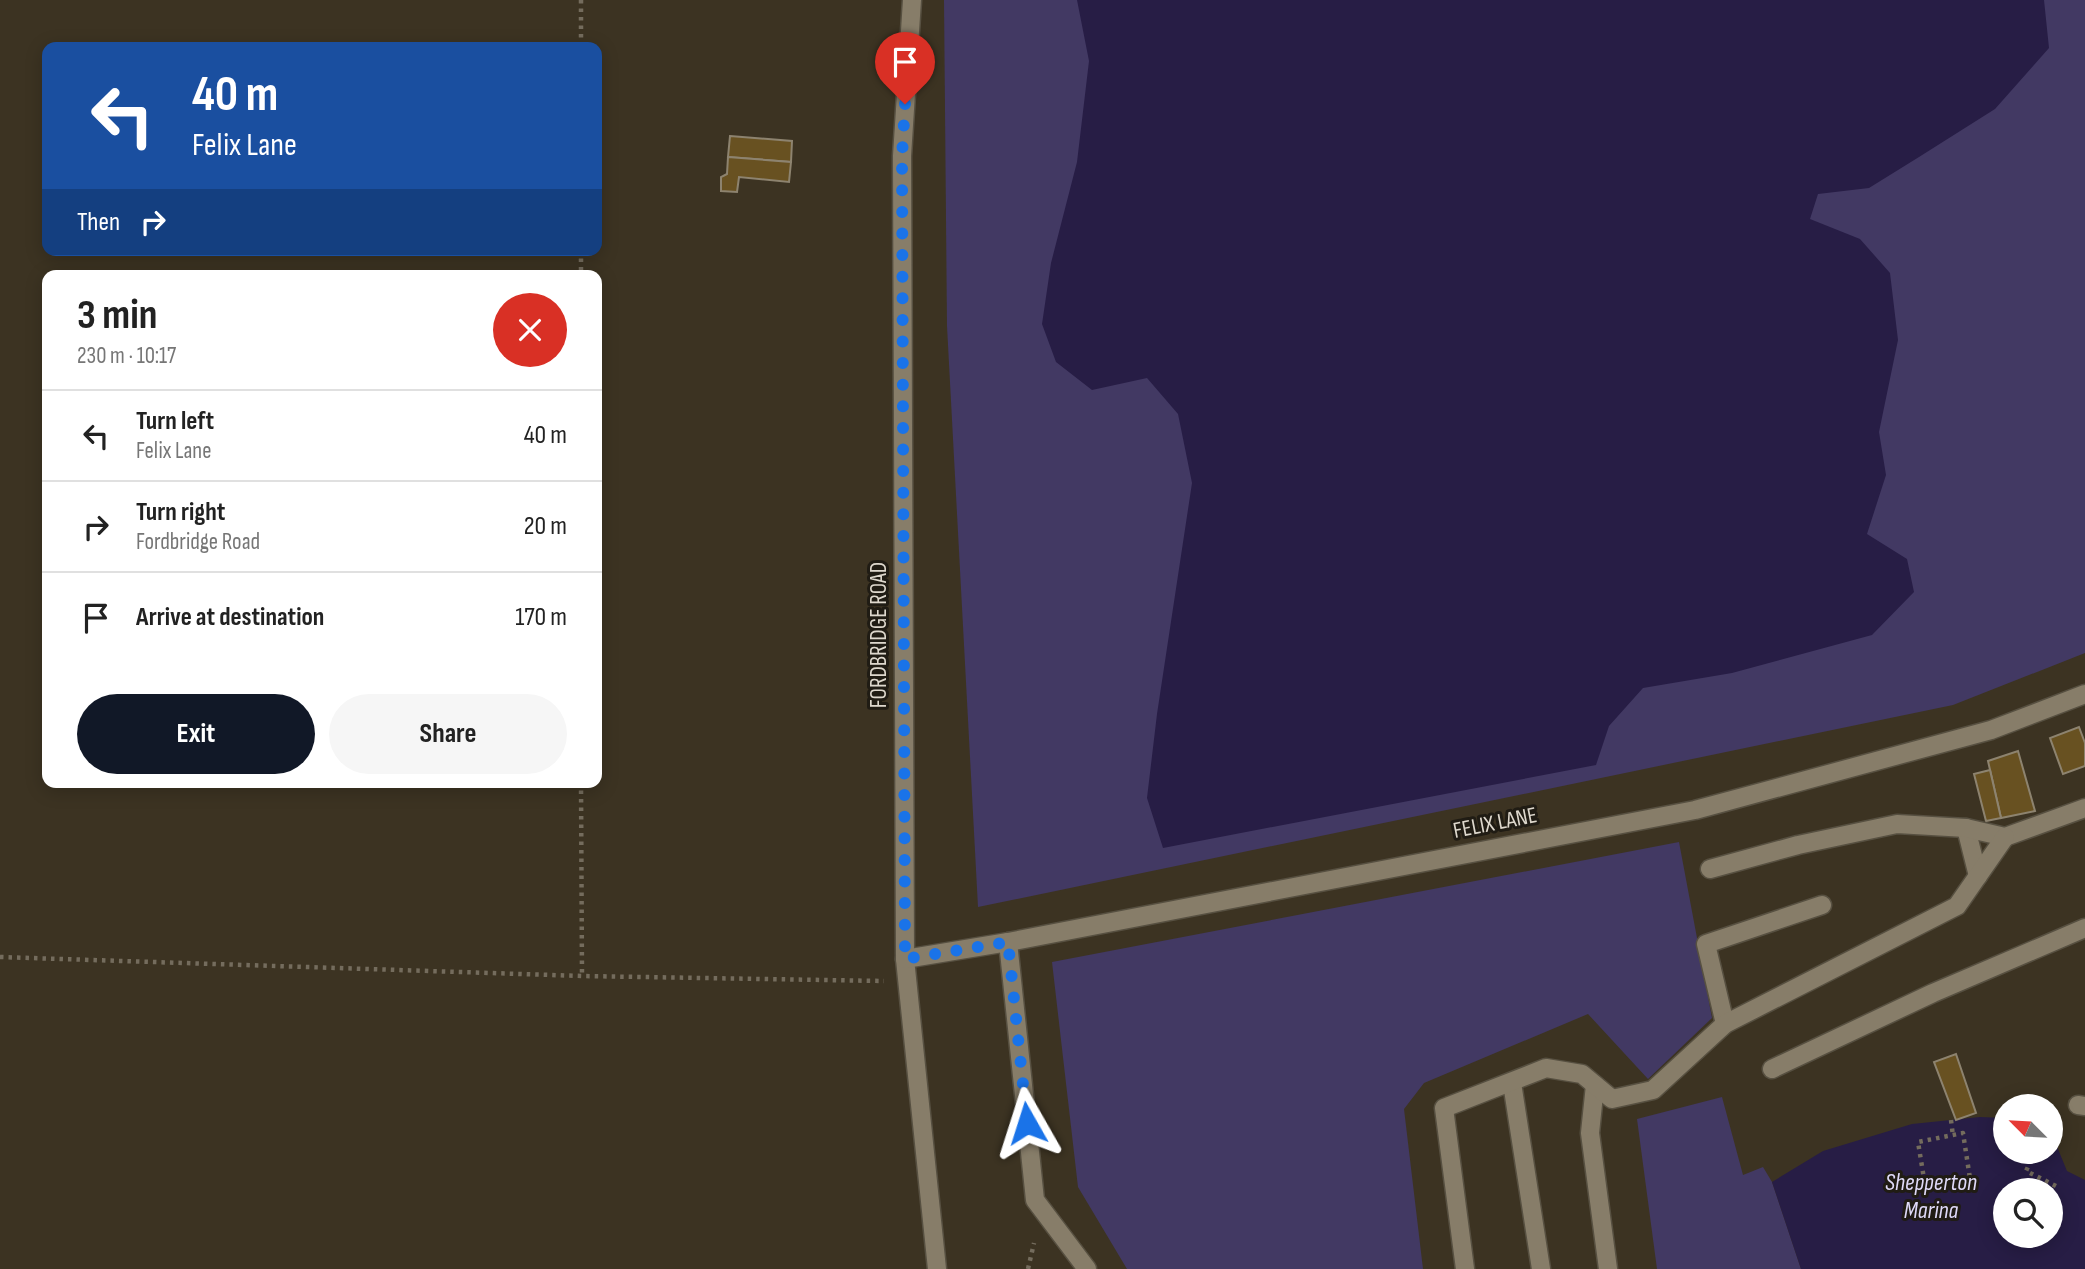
<!DOCTYPE html>
<meta charset="utf-8">
<style>
body{margin:0;font-family:"Sofia Sans Condensed",sans-serif;background:#f6f6f6;color:#222;height:100vh;display:flex;flex-direction:column;font-size:26px;white-space:nowrap}
*{box-sizing:border-box;margin:0}
p{font-size:23px;color:#767676}
.icon{flex:none;width:38px;height:38px;fill:none;stroke:currentColor;stroke-width:2;stroke-linecap:round;stroke-linejoin:round}
.map{position:relative;flex:1;overflow:hidden}
.sheet{position:absolute;left:42px;top:270px;width:560px;height:518px;display:flex;flex-direction:column;background:#fff;border-radius:14px;box-shadow:0 4px 18px #0003}
.sheet>*{flex:none}
.guide{position:absolute;left:42px;top:42px;width:560px;height:214px;border-radius:14px;box-shadow:0 4px 18px #0003;background:#1a4fa0;color:#fff;overflow:hidden}
.needle{width:46px;rotate:294deg}
.buttons{position:absolute;left:1993px;top:1094px;display:grid;gap:14px}
.buttons a{display:grid;place-items:center;width:70px;height:70px;border-radius:50%;background:#fff;box-shadow:0 4px 18px #0003;font-size:35px}
.pin{position:absolute;display:grid;place-items:center;width:60px;height:60px;color:#fff;margin:-72px -30px;border-radius:50% 50% 50% 0;rotate:-45deg;box-shadow:0 0 7px #0007}
.pin .icon{rotate:45deg}
.me{position:absolute;width:77px;margin:-38px;rotate:354deg;stroke-linejoin:round;filter:drop-shadow(0 0 5px #0008)}
.turn{display:flex;align-items:center;gap:24px;height:147px;padding:0 35px;font-size:32px}
.turn .icon{width:91px;height:91px;stroke-width:2.5}
.turn b{display:block;font-size:49px;line-height:60px}
.then{display:flex;align-items:center;height:66px;padding:0 35px;background:#0003;gap:14px;font-size:26px}
.round{display:grid;place-items:center;flex:none;width:74px;height:74px;border-radius:37px;background:#f6f6f6}
.overview{display:flex;align-items:center;justify-content:space-between;height:119px;padding:0 35px}
h1{font-size:42px;font-weight:700;line-height:52px}
.primary-button{display:flex;gap:14px;margin-top:auto;padding:14px 35px}
.primary-button a{flex:1;height:80px;border-radius:42px;background:#111827;color:#fff;font-size:28px;font-weight:700;line-height:80px;text-align:center}
.primary-button a+a{background:#f6f6f6;color:#222}
ul{padding:0;list-style:none}
li{display:flex;align-items:center;gap:21px;height:91px;padding:0 35px;border-top:2px solid #e0e0e0}
li div{flex:1}
li b{display:block;font-size:26px}
li em{font-style:normal}
.map>svg:first-child{display:block}
.green{fill:#423963}
.water{fill:#271d45;fill-rule:evenodd}
.building{fill:#685121;stroke:#8d836f;stroke-width:2}
.lines{fill:none;stroke-linecap:round;stroke-linejoin:round}
.minor-casing{stroke:#575041;stroke-width:21}
.path{stroke:#746c5d;stroke-width:4.5;stroke-dasharray:3.5 5;stroke-linecap:butt}
.minor{stroke:#877d69;stroke-width:18}
.route{stroke:#1a73e8;stroke-width:12;stroke-dasharray:0 21.6}
.labels{text-anchor:middle;dominant-baseline:central;stroke-width:6;stroke-linejoin:round;paint-order:stroke}
.street-label{font-size:23px;fill:#ded8cd;stroke:#201c14}
.water-label{font-size:24px;font-style:italic;fill:#dfdaf8;stroke:#201c14}
</style>
<div class="map">
<svg width="2085" height="1269" viewBox="0 0 2085 1269">
<rect width="100%" height="100%" fill="#3c3322"/>
<g class="green">
<path d="M 944,0 L 2085,0 L 2085,653 L 1953,705 L 978,907 L 947,326 Z"/>
<path d="M 1679,842 L 1712,1018 L 1648,1079 L 1588,1014 L 1424,1083 L 1404,1109 L 1423,1269 L 1127,1269 L 1078,1187 L 1052,962 Z"/>
<path d="M 1722,1097 L 1743,1175 L 1763,1167 L 1772,1182 L 1801,1269 L 1657,1269 L 1637,1119 Z"/>
</g>
<g class="water">
<path d="M 1077,0 L 2044,0 L 2049,48 L 1995,109 L 1919,157 L 1869,188 L 1818,194 L 1810,219 L 1860,239 L 1890,273 L 1898,340 L 1879,432 L 1886,475 L 1867,534 L 1907,559 L 1914,592 L 1872,635 L 1732,673 L 1643,688 L 1609,726 L 1596,765 L 1163,848 L 1147,798 L 1157,714 L 1192,483 L 1178,414 L 1147,378 L 1092,390 L 1056,362 L 1042,324 L 1051,263 L 1077,162 L 1089,61 Z"/>
<path d="M 1980,1117 L 2005,1118 L 2006,1152 L 2051,1152 L 2051,1132 L 2067,1171 L 2085,1180 L 2085,1269 L 1801,1269 L 1772,1182 L 1823,1151 L 1912,1124 ZM 2006,1190 L 2051,1190 L 2051,1236 L 2006,1236 Z"/>
</g>
<g class="building">
<path d="M 730,136 L 792,141 L 791,162 L 728,157 Z"/>
<path d="M 728,157 L 791,162 L 789,182 L 739,177 L 737,192 L 721,191 L 721,177 L 727,174 Z"/>
<path d="M 2079,727 L 2085,743 L 2085,766 L 2063,774 L 2050,738 Z"/>
<path d="M 2018,751 L 2035,811 L 2001,818 L 1988,761 Z"/>
<path d="M 1990,770 L 2001,818 L 1986,821 L 1974,774 Z"/>
<path d="M 1956,1054 L 1976,1113 L 1956,1120 L 1934,1062 Z"/>
</g>
<g class="lines">
<defs>
<g id="minor">
<path d="M 912,0 L 902,156 L 905,959 L 937,1269"/>
<path d="M 1966,828 L 1978,876"/>
<path d="M 1710,869 L 1798,845 L 1897,824 L 1966,828 L 2005,837 L 2085,808"/>
<path d="M 1008,942 L 1035,1200 L 1087,1269"/>
<path d="M 905,959 L 1008,942 L 1695,810 L 1991,730 L 2085,694"/>
<path d="M 1725,1024 L 1706,944 L 1822,905"/>
<path d="M 1772,1069 L 1933,993 L 2085,928"/>
<path d="M 1512,1083 L 1541,1269"/>
<path d="M 1595,1085 L 1590,1133 L 1608,1269"/>
<path d="M 2078,1105 L 2085,1106"/>
<path d="M 1465,1269 L 1444,1108 L 1546,1068 L 1582,1074 L 1612,1099 L 1653,1090 L 1725,1024 L 1957,906 L 2005,837"/>
</g>
</defs>
<use href="#minor" class="minor-casing"/>
<g class="path">
<path d="M 581,0 L 581,47"/>
<path d="M 581,250 L 581,275"/>
<path d="M 581,782 L 582,976"/>
<path d="M 0,957 L 582,976 L 884,981"/>
<path d="M 1951,1120 L 1953,1136"/>
<path d="M 2035,1152 L 2026,1171 L 2056,1186"/>
<path d="M 1926,1191 L 1918,1142 L 1963,1133 L 1971,1185"/>
<path d="M 1028,1269 L 1034,1243"/>
</g>
<use href="#minor" class="minor"/>
</g>
<g class="lines">
<path class="route" d="M 905,104 L 902,156 L 905,959 L 1008,942 L 1027,1123"/>
</g>
<g class="labels">
<g class="street-label">
<text transform="translate(879 635) rotate(-90)">FORDBRIDGE ROAD</text>
<text transform="translate(1495 823) rotate(-11)">FELIX LANE</text>
</g>
<g class="water-label">
<text x="1931" y="1182">Shepperton<tspan x="1931" dy="28">Marina</tspan></text>
</g>
</g>
</svg>
<div class="buttons">
<a><svg class="needle" viewBox="-14 -14 28 28"><path d="M0-13l5 13h-10z" fill="#e53935"/><path d="M0 13l5-13h-10z" fill="#767676"/></svg></a>
<a><svg class="icon" aria-label="search" viewBox="0 0 24 24"><circle cx="10" cy="10" r="6"/><path d="M15 15l6 6"/></svg></a>
</div>
<div class="pin" style="left:905px;top:104px;background:#d93025"><svg class="icon" aria-label="arrive" viewBox="0 0 24 24"><path d="M6 21V4h12l-3 4 3 4H6"/></svg></div>
<svg class="me" style="left:1027px;top:1123px" viewBox="-20 -20 40 40"><path d="M0-17L14 15 0 8-14 15z" fill="#1a73e8" stroke="#fff" stroke-width="4"/></svg>
<div class="guide">
<div class="turn"><svg class="icon" aria-label="left" viewBox="0 0 24 24"><path d="M17 20v-9H6M10 6l-5 5 5 5"/></svg><div><b>40 m</b>Felix Lane</div></div>
<div class="then">Then<svg class="icon" aria-label="right" viewBox="0 0 24 24"><path d="M7 20v-9h11M14 6l5 5-5 5"/></svg></div>
</div>
<section class="sheet">
<div class="overview"><div><h1>3 min</h1><p>230 m · 10:17</p></div><a class="round" style="background:#d93025;color:#fff"><svg class="icon" aria-label="close" viewBox="0 0 24 24"><path d="M6 6l12 12M18 6L6 18"/></svg></a></div>
<ul>
<li><svg class="icon" aria-label="left" viewBox="0 0 24 24"><path d="M17 20v-9H6M10 6l-5 5 5 5"/></svg><div><b>Turn left</b><p>Felix Lane</p></div><em>40 m</em></li>
<li><svg class="icon" aria-label="right" viewBox="0 0 24 24"><path d="M7 20v-9h11M14 6l5 5-5 5"/></svg><div><b>Turn right</b><p>Fordbridge Road</p></div><em>20 m</em></li>
<li><svg class="icon" aria-label="arrive" viewBox="0 0 24 24"><path d="M6 21V4h12l-3 4 3 4H6"/></svg><div><b>Arrive at destination</b></div><em>170 m</em></li>
</ul>
<div class="primary-button"><a>Exit</a><a>Share</a></div>
</section>
</div>
